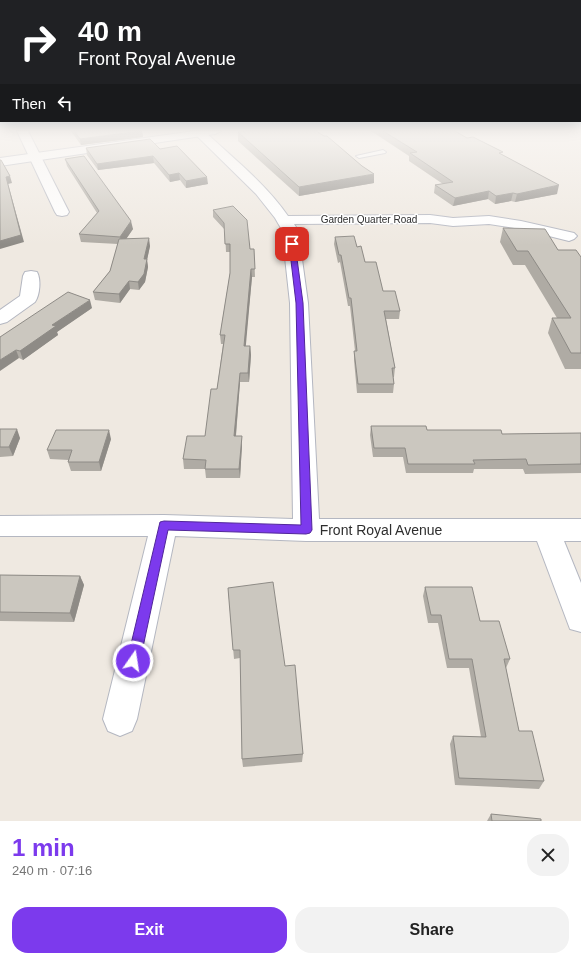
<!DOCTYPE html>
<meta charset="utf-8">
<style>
body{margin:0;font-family:Helvetica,sans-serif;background:#f2f2f2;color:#222;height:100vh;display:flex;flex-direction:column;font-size:15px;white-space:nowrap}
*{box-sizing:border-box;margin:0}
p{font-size:13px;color:#767676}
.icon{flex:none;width:22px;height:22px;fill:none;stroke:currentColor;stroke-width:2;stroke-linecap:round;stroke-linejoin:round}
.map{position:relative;height:821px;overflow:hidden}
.sheet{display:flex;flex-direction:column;background:#fff;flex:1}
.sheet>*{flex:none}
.banner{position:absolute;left:0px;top:0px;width:581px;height:122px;box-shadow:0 4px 16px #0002;background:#202124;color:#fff;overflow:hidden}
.pin{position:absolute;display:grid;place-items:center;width:34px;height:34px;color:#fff;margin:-17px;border-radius:8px;box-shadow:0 2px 6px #0006}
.me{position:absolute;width:44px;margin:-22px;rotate:13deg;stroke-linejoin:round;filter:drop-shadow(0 0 3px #0008)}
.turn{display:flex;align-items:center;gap:14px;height:84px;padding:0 12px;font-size:18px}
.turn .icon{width:52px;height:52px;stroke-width:2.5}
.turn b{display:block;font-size:28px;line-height:34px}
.then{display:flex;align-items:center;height:38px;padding:0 12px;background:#0003;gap:8px;font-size:15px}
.round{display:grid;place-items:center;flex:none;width:42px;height:42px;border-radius:16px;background:#f2f2f2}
.summary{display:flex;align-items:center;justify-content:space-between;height:68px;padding:0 12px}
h1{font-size:24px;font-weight:700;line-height:30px;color:#7c3aed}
.cta{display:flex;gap:8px;margin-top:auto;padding:8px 12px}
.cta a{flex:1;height:46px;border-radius:16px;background:#7c3aed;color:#fff;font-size:16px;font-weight:700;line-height:46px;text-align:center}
.cta a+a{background:#f2f2f2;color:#222}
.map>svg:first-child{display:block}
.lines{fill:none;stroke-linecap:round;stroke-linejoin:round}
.service-casing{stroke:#b4b7c1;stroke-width:2}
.minor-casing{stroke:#b4b7c1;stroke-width:2}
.tertiary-casing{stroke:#b4b7c1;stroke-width:2}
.service{fill:#fff;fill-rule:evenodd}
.minor{fill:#fff;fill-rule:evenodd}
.tertiary{fill:#fff;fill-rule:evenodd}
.wall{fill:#afaba4}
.shaded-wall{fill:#8e8b86}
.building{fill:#cbc7bf;stroke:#8e8b86}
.route{fill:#7c3aed;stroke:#51269a}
.labels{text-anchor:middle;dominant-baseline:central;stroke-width:3;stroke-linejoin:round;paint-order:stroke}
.far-street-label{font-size:10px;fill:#2e2e2e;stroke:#fff}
.near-street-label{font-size:14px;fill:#2e2e2e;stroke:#fff}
</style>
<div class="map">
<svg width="581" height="821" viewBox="0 0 581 821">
<rect width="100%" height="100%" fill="#efe9e1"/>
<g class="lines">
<defs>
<path id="service" d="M 383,150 L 386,152 L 385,153 L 359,158 L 356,156 Z"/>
<g id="minor">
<path d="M 17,131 L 28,131 L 69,212 L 67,215 L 62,216 L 57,215 L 55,212 Z"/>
<path d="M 196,131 L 204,131 C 233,158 265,183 288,216 L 430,215 L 453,218 L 489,216 L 521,221 L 574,233 L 577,236 L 574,239 L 569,241 L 521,229 L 489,224 L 453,226 L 430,223 L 294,224 L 298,230 L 308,303 L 319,519 L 581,519 L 581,541 L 564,541 L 581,583 L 581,632 L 570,629 L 537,541 L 306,541 L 175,536 L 137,719 L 132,731 L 120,736 L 108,731 L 103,719 L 148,536 L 0,536 L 0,516 L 164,515 L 293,519 L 290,303 L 282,230 L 275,218 L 256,194 L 196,135 L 194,133 Z"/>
<path d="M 31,271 L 37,272 C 41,279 40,295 35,302 L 7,322 L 0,324 L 0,310 L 20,296 L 23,276 L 25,272 Z"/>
</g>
<path id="tertiary" d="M 195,131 L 221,131 L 215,134 L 0,166 L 0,158 Z"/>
</defs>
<use href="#service" class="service-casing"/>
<use href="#minor" class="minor-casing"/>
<use href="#tertiary" class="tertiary-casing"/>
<use href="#service" class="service"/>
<use href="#minor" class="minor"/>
<use href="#tertiary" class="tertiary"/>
</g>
<g class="wall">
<path d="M 71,131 L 142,131 L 143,137 L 81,145 Z"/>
<path d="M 371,131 L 455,131 L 467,138 L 502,155 L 557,194 L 515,202 L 511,201 L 495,204 L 488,199 L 453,206 L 434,193 L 435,185 L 443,184 L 409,161 L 409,156 Z"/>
<path d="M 238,132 L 374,183 L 299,196 L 238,141 Z"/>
<path d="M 86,148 L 160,149 L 208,184 L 186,188 L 180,180 L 170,182 L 154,163 L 98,170 L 87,155 Z"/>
<path d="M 65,159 L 133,229 L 126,239 L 150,246 L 147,260 L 148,267 L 145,282 L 139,290 L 130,289 L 120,303 L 95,300 L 93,292 L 110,271 L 118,244 L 81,242 L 79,234 L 97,213 L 67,166 Z"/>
<path d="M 213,210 L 250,249 L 254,249 L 255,277 L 252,277 L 245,346 L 250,346 L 251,355 L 249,382 L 240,382 L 236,436 L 242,445 L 240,478 L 206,478 L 205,469 L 184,469 L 183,459 L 205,436 L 217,389 L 223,344 L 221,344 L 220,335 L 230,273 L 230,252 L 226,252 L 225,230 L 213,217 Z"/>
<path d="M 503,228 L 558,250 L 581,257 L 581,369 L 565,369 L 548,333 L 552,318 L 557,318 L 525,265 L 513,265 L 500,242 Z"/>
<path d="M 335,237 L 357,247 L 365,262 L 383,291 L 400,311 L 399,319 L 386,319 L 395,368 L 394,377 L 393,377 L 394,384 L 393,393 L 357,393 L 354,360 L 354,351 L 355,351 L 350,306 L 348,306 L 340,262 L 338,263 L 334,244 Z"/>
<path d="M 92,308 L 57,332 L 58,335 L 23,360 L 19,358 L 0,337 Z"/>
<path d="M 371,426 L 427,430 L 502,434 L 581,433 L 581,473 L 525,474 L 523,469 L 474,469 L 473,473 L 406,473 L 403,457 L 373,457 L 370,435 Z"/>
<path d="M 0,429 L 20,438 L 13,456 L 0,457 Z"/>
<path d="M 111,439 L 101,471 L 71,471 L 68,462 L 69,460 L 50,459 L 47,450 Z"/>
<path d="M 0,575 L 80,576 L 84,585 L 74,622 L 0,621 Z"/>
<path d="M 425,587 L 480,621 L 510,659 L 506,668 L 519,731 L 544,781 L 539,789 L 455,785 L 450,744 L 453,736 L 481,737 L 469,668 L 447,668 L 438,623 L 428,623 L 423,596 Z"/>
<path d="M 228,588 L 285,666 L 303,754 L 302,762 L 243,767 L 242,759 L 240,658 L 234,659 Z"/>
<path d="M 491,814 L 541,821 L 487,821 Z"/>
</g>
<g class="shaded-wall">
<path d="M 142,131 L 143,137 L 81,145 L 80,139 Z"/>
<path d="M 153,156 L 154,163 L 98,170 L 97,164 Z"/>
<path d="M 179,173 L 180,180 L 170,182 L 169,175 Z"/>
<path d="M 374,174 L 374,183 L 299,196 L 299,187 Z"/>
<path d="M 10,176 L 12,183 L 8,184 L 24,242 L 0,249 L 0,241 L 6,177 Z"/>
<path d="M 207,177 L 208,184 L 186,188 L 186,181 Z"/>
<path d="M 559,185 L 557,194 L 515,202 L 517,194 Z"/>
<path d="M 489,191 L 488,199 L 453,206 L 455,198 Z"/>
<path d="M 513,193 L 511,201 L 495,204 L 496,196 Z"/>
<path d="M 131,221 L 133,229 L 122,245 L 120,237 Z"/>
<path d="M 149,238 L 150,246 L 147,260 L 148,267 L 145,282 L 139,290 L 138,282 L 144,259 Z"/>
<path d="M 251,269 L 252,277 L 245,355 L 244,346 Z"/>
<path d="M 129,281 L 130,289 L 120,303 L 119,294 Z"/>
<path d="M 90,300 L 92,308 L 57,332 L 58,335 L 23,360 L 20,351 L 52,325 Z"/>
<path d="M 250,346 L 251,355 L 249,382 L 248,373 Z"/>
<path d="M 16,350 L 19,358 L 0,371 L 0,360 Z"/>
<path d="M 240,373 L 240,382 L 235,445 L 234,436 Z"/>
<path d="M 17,429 L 20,438 L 13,456 L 9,447 Z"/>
<path d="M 109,430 L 111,439 L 101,471 L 99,462 Z"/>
<path d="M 242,436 L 242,445 L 240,478 L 239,469 Z"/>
<path d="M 80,576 L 84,585 L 74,622 L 70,613 Z"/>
</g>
<g class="building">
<path d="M 74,131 L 141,131 L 80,139 Z"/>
<path d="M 248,131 L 316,131 L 324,136 L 327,136 L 362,166 L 374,174 L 299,187 L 238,132 Z"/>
<path d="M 383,131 L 455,131 L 467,138 L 473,137 L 503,152 L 499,153 L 559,185 L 517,194 L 513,193 L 496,196 L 489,191 L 455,198 L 435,185 L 453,182 L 410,153 L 417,152 Z"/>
<path d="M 150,139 L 160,149 L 177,146 L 207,177 L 186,181 L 179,173 L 169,175 L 153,156 L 97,164 L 86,148 Z"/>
<path d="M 84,156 L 131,221 L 120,237 L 79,234 L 99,211 L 65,159 Z"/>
<path d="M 0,160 L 1,160 L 10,176 L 6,177 L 21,235 L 0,241 Z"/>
<path d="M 233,206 L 247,220 L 250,249 L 254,249 L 255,269 L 251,269 L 244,346 L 250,346 L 248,373 L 240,373 L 234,436 L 242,436 L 239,469 L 205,469 L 206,460 L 183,459 L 187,436 L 205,436 L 211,389 L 217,389 L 225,335 L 220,335 L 230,273 L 230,244 L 225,244 L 224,223 L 213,210 Z"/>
<path d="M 503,228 L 545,229 L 558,250 L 576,250 L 581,257 L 581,353 L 571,353 L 552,318 L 571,318 L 528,251 L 517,251 Z"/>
<path d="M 354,236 L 357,247 L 361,246 L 365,262 L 376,262 L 383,291 L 395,291 L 400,311 L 384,311 L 395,368 L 392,368 L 394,384 L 358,384 L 354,351 L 357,351 L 351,298 L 349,298 L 341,255 L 339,255 L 335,237 Z"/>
<path d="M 149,238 L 144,259 L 147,259 L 144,274 L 138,282 L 129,281 L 119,294 L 93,292 L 110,271 L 119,239 Z"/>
<path d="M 68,292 L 90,300 L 52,325 L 56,326 L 20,351 L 16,350 L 0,360 L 0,337 Z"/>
<path d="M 371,426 L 426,426 L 427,430 L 501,430 L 502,434 L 581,433 L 581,464 L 528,465 L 526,459 L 473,460 L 475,464 L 408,464 L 405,448 L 374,448 Z"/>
<path d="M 0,429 L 17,429 L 9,447 L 0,447 Z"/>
<path d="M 56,430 L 109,430 L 99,462 L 68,462 L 72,450 L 47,450 Z"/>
<path d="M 0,575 L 80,576 L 70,613 L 0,612 Z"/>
<path d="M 273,582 L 285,666 L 295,665 L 303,754 L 242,759 L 240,650 L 233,650 L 228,588 Z"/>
<path d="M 425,587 L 472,587 L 480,621 L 499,621 L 510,659 L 504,659 L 519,731 L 532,731 L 544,781 L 459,778 L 453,736 L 486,737 L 472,659 L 449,659 L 441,615 L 431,615 Z"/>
<path d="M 491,814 L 541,819 L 541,821 L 492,821 Z"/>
</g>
<linearGradient id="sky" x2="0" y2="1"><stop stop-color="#7abfeb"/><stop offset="0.53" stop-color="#f8f5f2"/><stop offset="1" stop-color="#f8f5f2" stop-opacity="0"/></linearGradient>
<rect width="581" height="245" fill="url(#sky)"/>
<path class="route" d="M 292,242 L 295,244 L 303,303 L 312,530 L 310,533 L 306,534 L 168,530 L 140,661 L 138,665 L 133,667 L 129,665 L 127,661 L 160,522 L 164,521 L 301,525 L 296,303 L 289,244 Z"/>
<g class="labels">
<g class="far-street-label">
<text x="369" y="219">Garden Quarter Road</text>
</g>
<g class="near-street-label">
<text x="381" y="530">Front Royal Avenue</text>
</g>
</g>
</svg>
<div class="pin" style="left:292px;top:244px;background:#d93025"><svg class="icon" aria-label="arrive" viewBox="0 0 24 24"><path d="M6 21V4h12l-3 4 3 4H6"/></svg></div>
<svg class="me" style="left:133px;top:661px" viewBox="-20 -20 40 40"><circle r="17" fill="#7c3aed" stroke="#fff" stroke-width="3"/><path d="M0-11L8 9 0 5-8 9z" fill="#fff"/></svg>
<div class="banner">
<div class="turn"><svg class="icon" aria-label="right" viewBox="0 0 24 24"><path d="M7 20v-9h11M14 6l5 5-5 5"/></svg><div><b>40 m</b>Front Royal Avenue</div></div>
<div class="then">Then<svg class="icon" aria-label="left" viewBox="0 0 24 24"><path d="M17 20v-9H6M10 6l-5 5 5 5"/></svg></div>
</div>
</div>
<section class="sheet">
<div class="summary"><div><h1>1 min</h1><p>240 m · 07:16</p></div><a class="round"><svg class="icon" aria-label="close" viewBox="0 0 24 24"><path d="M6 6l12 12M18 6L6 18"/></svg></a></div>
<div class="cta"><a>Exit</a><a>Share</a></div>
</section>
